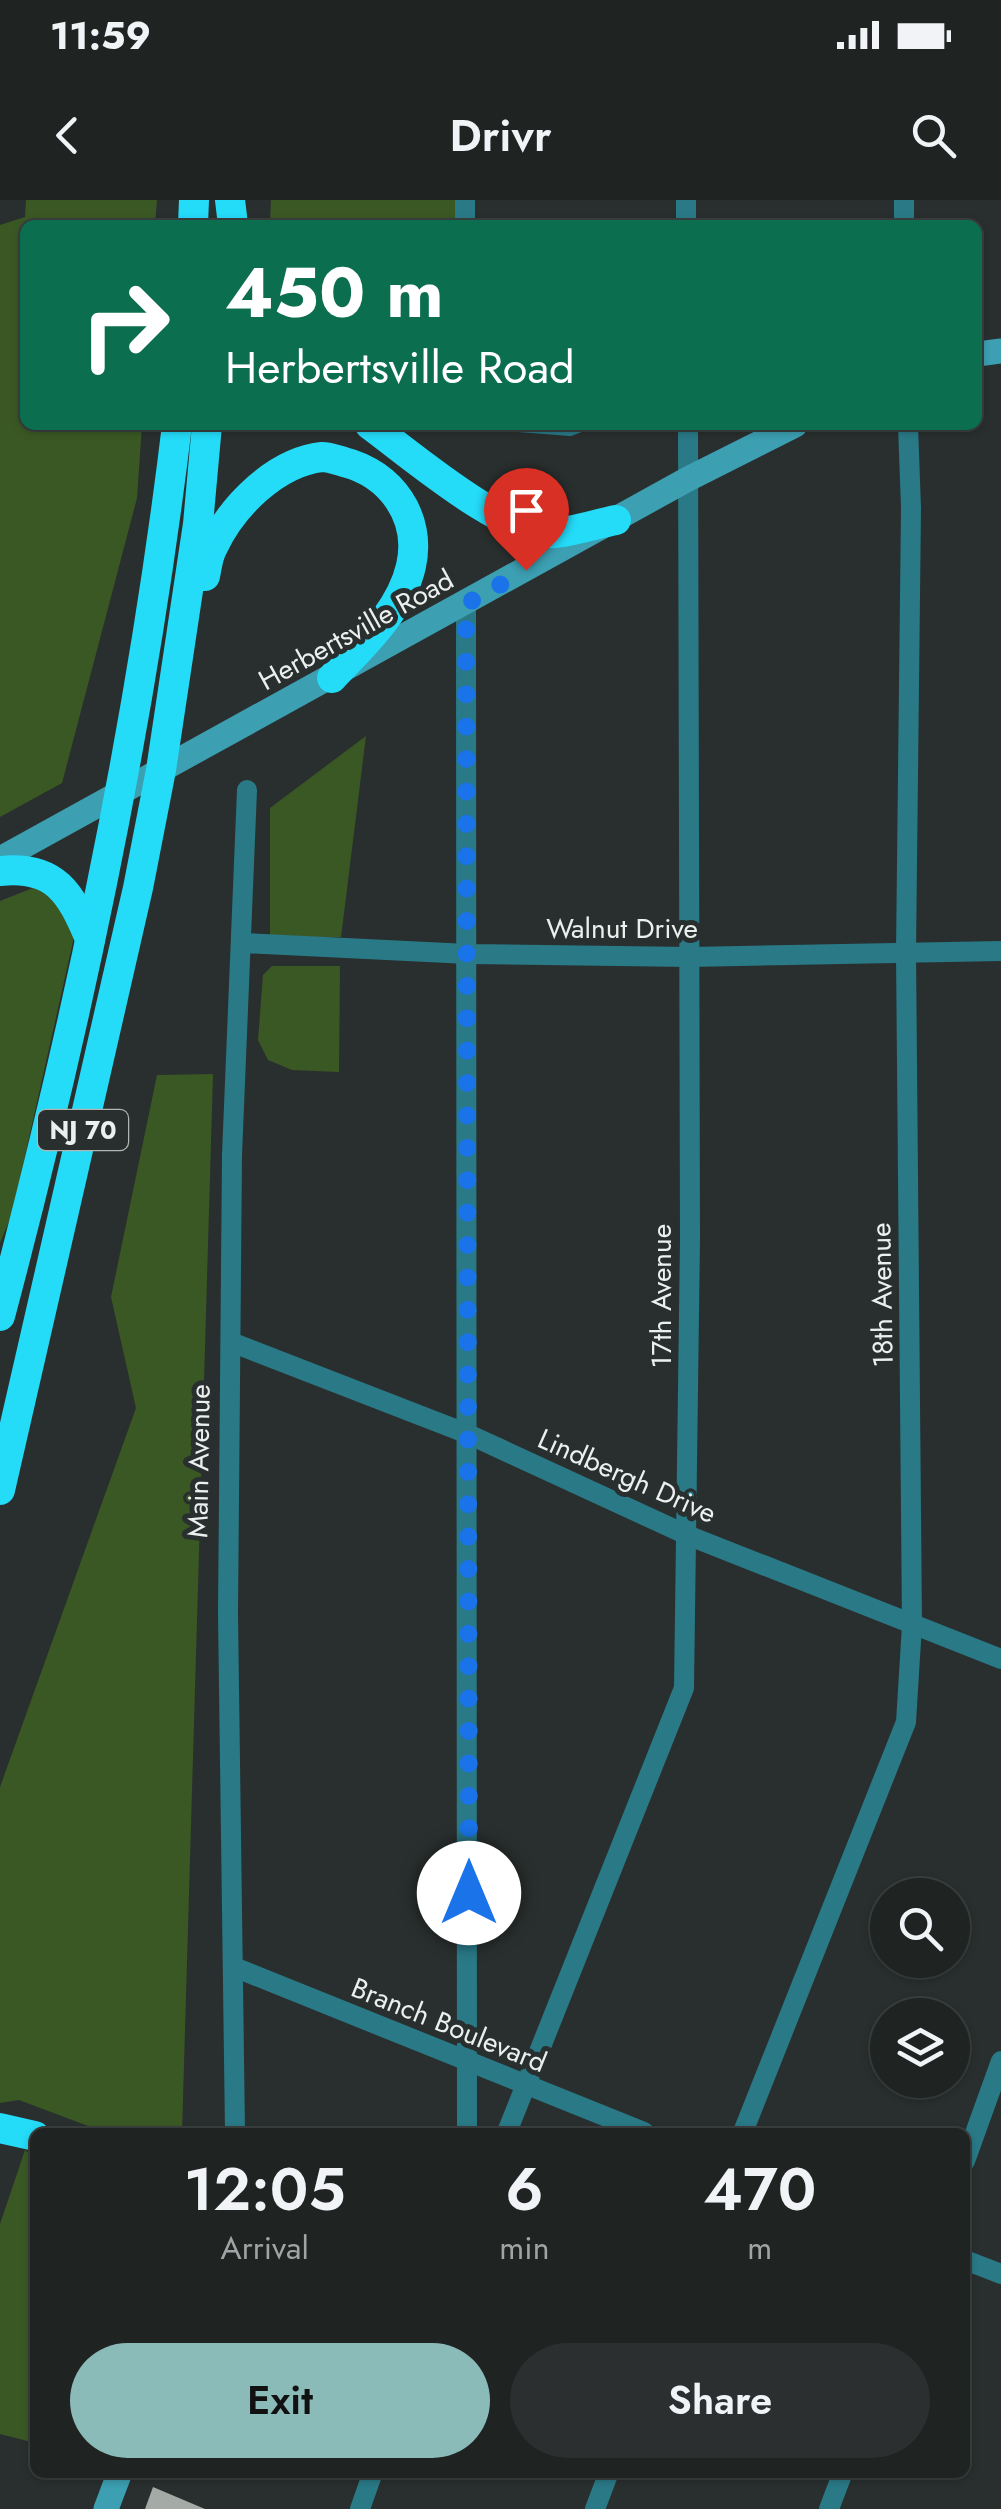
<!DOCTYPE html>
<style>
body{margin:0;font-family:Jost,sans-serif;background:#2c2f2f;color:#f1f3f6;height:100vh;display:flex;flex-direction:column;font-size:38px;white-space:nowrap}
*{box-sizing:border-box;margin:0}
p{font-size:32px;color:#a1a4a5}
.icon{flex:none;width:55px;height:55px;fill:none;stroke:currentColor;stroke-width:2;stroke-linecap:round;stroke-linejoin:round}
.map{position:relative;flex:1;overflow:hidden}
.side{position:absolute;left:30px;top:1928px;width:940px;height:350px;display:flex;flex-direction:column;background:#1f2322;border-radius:15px;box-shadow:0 2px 8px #0004,0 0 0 2px #3c4040}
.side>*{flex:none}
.guide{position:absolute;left:20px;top:20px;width:962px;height:210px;border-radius:15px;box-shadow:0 2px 8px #0004,0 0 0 2px #3c4040;background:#0b6e4f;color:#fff;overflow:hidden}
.controls{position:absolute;left:870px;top:1678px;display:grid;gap:20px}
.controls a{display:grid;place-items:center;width:100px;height:100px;border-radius:50%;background:#1f2322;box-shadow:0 2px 8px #0004,0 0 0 2px #3c4040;font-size:50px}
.pin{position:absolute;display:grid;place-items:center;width:85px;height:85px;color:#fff;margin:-102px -42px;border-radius:50% 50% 50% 0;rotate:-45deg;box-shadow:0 0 10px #0007}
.pin .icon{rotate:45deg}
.me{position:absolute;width:110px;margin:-55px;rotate:0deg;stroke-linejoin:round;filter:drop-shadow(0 0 8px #0008)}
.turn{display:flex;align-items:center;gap:35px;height:210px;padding:0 40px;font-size:45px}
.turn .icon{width:130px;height:130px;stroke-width:2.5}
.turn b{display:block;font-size:70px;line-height:85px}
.eta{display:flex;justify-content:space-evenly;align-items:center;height:170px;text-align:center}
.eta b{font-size:60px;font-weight:600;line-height:70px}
.cta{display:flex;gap:20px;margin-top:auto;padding:20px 40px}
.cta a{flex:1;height:115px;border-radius:60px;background:#8bbbb9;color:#111;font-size:40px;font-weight:600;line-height:115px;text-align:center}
.cta a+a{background:#2c2f2f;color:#f1f3f6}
.status{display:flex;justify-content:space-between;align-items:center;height:70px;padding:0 50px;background:#1f2322;direction:ltr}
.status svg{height:28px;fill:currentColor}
header{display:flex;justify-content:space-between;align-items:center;height:130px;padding:0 40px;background:#1f2322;font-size:45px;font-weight:600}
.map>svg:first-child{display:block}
.green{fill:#3a5824}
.building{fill:#a4aaa6}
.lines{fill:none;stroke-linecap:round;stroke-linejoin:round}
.lane{stroke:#2a7987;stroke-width:10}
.street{stroke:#2a7987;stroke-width:20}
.secondary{stroke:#3c9fb2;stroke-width:25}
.highway{stroke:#24dbf8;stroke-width:30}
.route{stroke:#1a73e8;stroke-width:18;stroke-dasharray:0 32.4}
.labels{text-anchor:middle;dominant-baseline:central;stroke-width:10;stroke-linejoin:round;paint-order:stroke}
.shield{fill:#292f2e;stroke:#b1b5b4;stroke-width:2.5}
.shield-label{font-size:25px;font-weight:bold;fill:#ebefee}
.street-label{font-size:28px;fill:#ebefee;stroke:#292f2e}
</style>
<div class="status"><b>11:59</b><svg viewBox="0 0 49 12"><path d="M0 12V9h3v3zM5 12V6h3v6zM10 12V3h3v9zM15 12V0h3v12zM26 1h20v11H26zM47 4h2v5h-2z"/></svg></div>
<header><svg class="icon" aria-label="back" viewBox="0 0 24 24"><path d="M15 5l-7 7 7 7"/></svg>Drivr<svg class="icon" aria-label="search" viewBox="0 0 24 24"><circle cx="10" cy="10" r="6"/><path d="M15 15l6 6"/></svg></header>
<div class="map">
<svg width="1001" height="2309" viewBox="0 0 1001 2309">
<rect width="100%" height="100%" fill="#292f2e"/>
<g class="green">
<path d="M 26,0 L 157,0 L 155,25 L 25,25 L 25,225 L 142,225 L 137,298 L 62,583 L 0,617 L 0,25 L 25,17 Z"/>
<path d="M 271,0 L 468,0 L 465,25 L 270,25 Z"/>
<path d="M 366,536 L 341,737 L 270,737 L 270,608 Z"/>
<path d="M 33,688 L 56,694 L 74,737 L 12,1014 L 0,1043 L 0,701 Z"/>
<path d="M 272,766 L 340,766 L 339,872 L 292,870 L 268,860 L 258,840 L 263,775 Z"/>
<path d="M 213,874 L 182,1932 L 104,1932 L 19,1900 L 0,1903 L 0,1587 L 136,1208 L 111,1097 L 157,875 Z"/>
<path d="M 25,1950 L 35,1958 L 35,2243 L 0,2234 L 0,2024 Z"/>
</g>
<path class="building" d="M 153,2287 L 205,2309 L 145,2309 Z"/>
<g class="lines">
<path class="lane" d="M 491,225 L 570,231 L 586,225"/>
<g class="street">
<path d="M 465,0 L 465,25"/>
<path d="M 686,0 L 686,25"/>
<path d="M 904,0 L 904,25"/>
<path d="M 466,404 L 467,1932"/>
<path d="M 243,743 L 468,754 L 690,757 L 1001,751"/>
<path d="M 231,1142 L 468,1234 L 687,1335 L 1001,1459"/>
<path d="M 234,1767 L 644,1932"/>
<path d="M 235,1932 L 228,1413 L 232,955 L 247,590"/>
<path d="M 507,1932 L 684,1488 L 690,1039 L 688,225"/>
<path d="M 743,1932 L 906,1522 L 912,1425 L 906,752 L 911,308 L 908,225"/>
<path d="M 965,1961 L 1001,1861"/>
<path d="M 965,2060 L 1001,2074"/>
<path d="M 360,2309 L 373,2272"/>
<path d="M 595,2309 L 609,2272"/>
<path d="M 829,2309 L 843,2272"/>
</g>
<g class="secondary">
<path d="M 978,154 L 1001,151"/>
<path d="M 0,659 L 688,279 L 795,225"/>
<path d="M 106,2309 L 120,2272"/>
</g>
<g class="highway">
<path d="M 230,0 L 233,25"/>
<path d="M 193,25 L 194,0"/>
<path d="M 370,225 C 411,255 506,337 555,333 C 575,331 596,324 616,320"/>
<path d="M 205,376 C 207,367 208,355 213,347 C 232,306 276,262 322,257 C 329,257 337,260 344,262 C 391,274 422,317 411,366 C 401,411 362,446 332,478"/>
<path d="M 0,671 C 56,665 71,694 90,739"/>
<path d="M 0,1116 C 78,822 141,526 177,225"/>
<path d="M 0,1290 L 138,688 L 161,570 L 198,324 L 207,225"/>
<path d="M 0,1928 L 35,1936"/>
</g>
</g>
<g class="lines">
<path class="route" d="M 469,1693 L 466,404 L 526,370"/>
</g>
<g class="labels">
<rect class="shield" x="38" y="910" width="90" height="40" rx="8"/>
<g class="shield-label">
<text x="83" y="930">NJ 70</text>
</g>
<g class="street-label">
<text transform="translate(356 430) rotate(-29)">Herbertsville Road</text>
<text x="622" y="728">Walnut Drive</text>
<text transform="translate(882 1095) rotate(-91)">18th Avenue</text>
<text transform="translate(661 1096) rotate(-90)">17th Avenue</text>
<text transform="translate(199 1261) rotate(-89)">Main Avenue</text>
<text transform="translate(627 1276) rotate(24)">Lindbergh Drive</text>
<text transform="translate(449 1825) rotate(22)">Branch Boulevard</text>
</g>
</g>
</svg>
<div class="controls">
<a><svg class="icon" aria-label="search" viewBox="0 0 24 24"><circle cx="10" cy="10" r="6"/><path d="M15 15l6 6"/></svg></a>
<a><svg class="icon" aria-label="layers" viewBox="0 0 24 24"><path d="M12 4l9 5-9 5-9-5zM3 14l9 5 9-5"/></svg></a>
</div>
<div class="pin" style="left:526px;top:370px;background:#d93025"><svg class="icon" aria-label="arrive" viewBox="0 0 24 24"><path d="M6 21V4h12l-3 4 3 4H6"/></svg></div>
<svg class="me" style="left:469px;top:1693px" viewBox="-20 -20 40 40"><circle r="19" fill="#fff"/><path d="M0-13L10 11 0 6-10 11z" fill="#1a73e8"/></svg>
<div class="guide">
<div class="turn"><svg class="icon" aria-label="right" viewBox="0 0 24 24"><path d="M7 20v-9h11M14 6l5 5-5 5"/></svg><div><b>450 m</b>Herbertsville Road</div></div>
</div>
<section class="side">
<div class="eta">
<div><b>12:05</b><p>Arrival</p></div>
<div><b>6</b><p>min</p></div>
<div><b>470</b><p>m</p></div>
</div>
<div class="cta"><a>Exit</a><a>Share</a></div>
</section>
</div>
